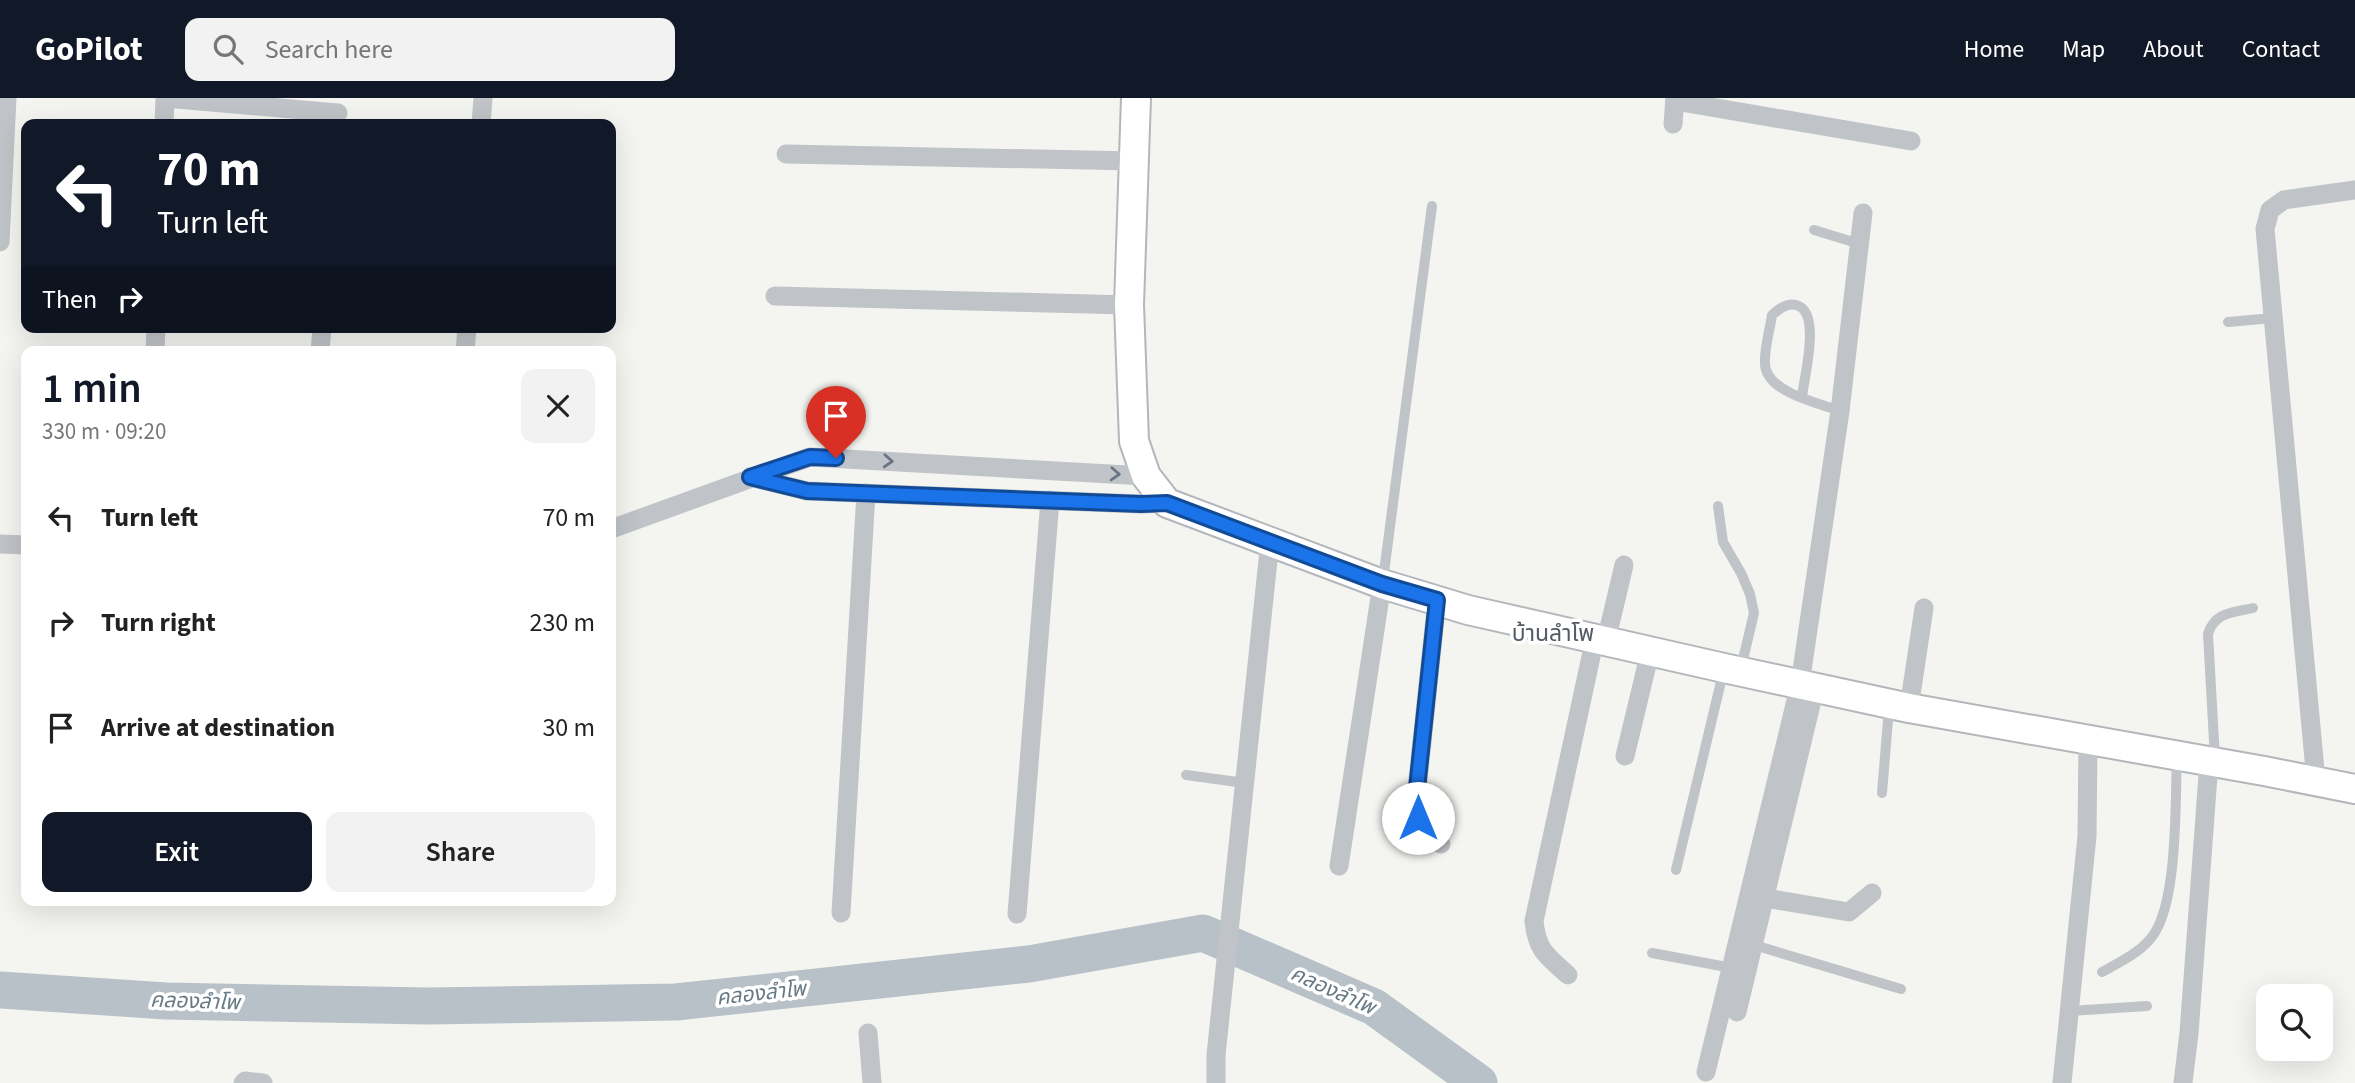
<!DOCTYPE html>
<meta charset="utf-8">
<style>
body{margin:0;font-family:"Source Sans 3","Noto Sans Thai",sans-serif;background:#f2f2f2;color:#222;height:100vh;display:flex;flex-direction:column;font-size:26px;white-space:nowrap}
*{box-sizing:border-box;margin:0}
p{font-size:23px;color:#767676}
.icon{flex:none;width:38px;height:38px;fill:none;stroke:currentColor;stroke-width:2;stroke-linecap:round;stroke-linejoin:round}
.map{position:relative;flex:1;overflow:hidden}
.sheet{position:absolute;left:21px;top:248px;width:595px;height:560px;display:flex;flex-direction:column;background:#fff;border-radius:14px;box-shadow:0 7px 28px #0002}
.sheet>*{flex:none}
.guide{position:absolute;left:21px;top:21px;width:595px;height:214px;border-radius:14px;box-shadow:0 7px 28px #0002;background:#111827;color:#fff;overflow:hidden}
.controls{position:absolute;left:2256px;top:886px;display:grid;gap:14px}
.controls a{display:grid;place-items:center;width:77px;height:77px;border-radius:14px;background:#fff;box-shadow:0 7px 28px #0002;font-size:35px}
.pin{position:absolute;display:grid;place-items:center;width:60px;height:60px;color:#fff;margin:-72px -30px;border-radius:50% 50% 50% 0;rotate:-45deg;box-shadow:0 0 7px #0007}
.pin .icon{rotate:45deg}
.me{position:absolute;width:77px;margin:-38px;rotate:0deg;stroke-linejoin:round;filter:drop-shadow(0 0 5px #0008)}
.turn{display:flex;align-items:center;gap:24px;height:147px;padding:0 21px;font-size:32px}
.turn .icon{width:91px;height:91px;stroke-width:2.5}
.turn b{display:block;font-size:49px;line-height:60px}
.then{display:flex;align-items:center;height:66px;padding:0 21px;background:#0003;gap:14px;font-size:26px}
.round{display:grid;place-items:center;flex:none;width:74px;height:74px;border-radius:14px;background:#f2f2f2}
.head{display:flex;align-items:center;justify-content:space-between;height:119px;padding:0 21px}
h1{font-size:42px;font-weight:600;line-height:52px;color:#111827}
.cta{display:flex;gap:14px;margin-top:auto;padding:14px 21px}
.cta a{flex:1;height:80px;border-radius:14px;background:#111827;color:#fff;font-size:28px;font-weight:600;line-height:80px;text-align:center}
.cta a+a{background:#f2f2f2;color:#222}
ul{padding:0;list-style:none}
li{display:flex;align-items:center;gap:21px;height:105px;padding:0 21px}
li div{flex:1}
li b{display:block;font-size:26px}
li em{font-style:normal}
header{display:flex;align-items:center;gap:42px;box-sizing:border-box;height:98px;padding:0 35px;background:#111827;color:#fff}
header strong{font-size:33px}
nav{display:flex;gap:38px;margin-inline-start:auto;font-size:24px}
.search{width:490px;height:63px;background:#f2f2f2;display:flex;align-items:center;gap:18px;box-sizing:border-box;padding:0 24px;border-radius:14px;color:#767676;font-size:26px}
.map>svg:first-child{display:block}
.lines{fill:none;stroke-linecap:round;stroke-linejoin:round}
.river{stroke:#b8c1c7;stroke-width:37}
.secondary-casing{stroke:#b3b6bb;stroke-width:32}
.lane{stroke:#c0c3c7;stroke-width:10}
.street{stroke:#c0c3c7;stroke-width:19}
.secondary{stroke:#fff;stroke-width:28}
.oneway{stroke:#6a7584}
.route-casing{stroke:#114b97;stroke-width:18}
.route{stroke:#1a73e8;stroke-width:12}
.labels{text-anchor:middle;dominant-baseline:central;stroke-width:7;stroke-linejoin:round;paint-order:stroke}
.water-label{font-size:21px;font-style:italic;fill:#667985;stroke:#fff}
.quarter-label{font-size:23px;fill:#535b66;stroke:#fff}
</style>
<header>
<strong>GoPilot</strong>
<div class="search"><svg class="icon" aria-label="search" viewBox="0 0 24 24"><circle cx="10" cy="10" r="6"/><path d="M15 15l6 6"/></svg>Search here</div>
<nav><a>Home</a><a>Map</a><a>About</a><a>Contact</a></nav>
</header>
<div class="map">
<svg width="2355" height="985" viewBox="0 0 2355 985">
<rect width="100%" height="100%" fill="#f4f5f1"/>
<g class="lines">
<path class="river" d="M 0,892 L 166,903 L 427,908 L 676,904 L 1029,866 L 1203,835 L 1374,909 L 1479,985"/>
<defs>
<path id="secondary" d="M 1136,0 L 1129,207 L 1134,343 L 1146,378 L 1167,405 L 1382,486 L 1468,512 L 1724,570 L 1909,610 L 2264,673 L 2355,691"/>
</defs>
<use href="#secondary" class="secondary-casing"/>
<g class="lane">
<path d="M 1814,132 L 1860,146"/>
<path d="M 2228,224 L 2273,220"/>
<path d="M 1802,299 C 1804,279 1822,213 1796,207 C 1786,205 1779,211 1772,217 C 1770,232 1764,250 1765,266 C 1766,294 1818,305 1840,313"/>
<path d="M 1718,408 L 1723,444 L 1741,475 L 1750,496 L 1754,515 L 1741,570"/>
<path d="M 1383,482 L 1432,108"/>
<path d="M 2215,661 L 2208,536 C 2215,514 2232,515 2253,510"/>
<path d="M 1186,677 L 1245,685"/>
<path d="M 1882,695 L 1889,610"/>
<path d="M 1676,772 L 1724,571"/>
<path d="M 1754,847 L 1901,891"/>
<path d="M 1652,855 L 1732,870"/>
<path d="M 2102,874 C 2120,864 2142,854 2154,836 C 2178,800 2175,704 2177,659"/>
<path d="M 2070,913 L 2147,908"/>
</g>
<g class="street">
<path d="M 1675,3 L 1911,43"/>
<path d="M 164,26 L 165,0 L 338,15"/>
<path d="M 481,26 L 483,0"/>
<path d="M 1673,26 L 1675,0"/>
<path d="M 786,56 L 1135,63"/>
<path d="M 0,144 L 7,0"/>
<path d="M 775,198 L 1129,207"/>
<path d="M 155,254 L 156,229"/>
<path d="M 320,254 L 322,229"/>
<path d="M 465,254 L 467,229"/>
<path d="M 750,379 L 807,393 L 1141,406 L 1167,405"/>
<path d="M 611,431 L 810,359 L 1146,378"/>
<path d="M 0,446 L 26,447"/>
<path d="M 1437,502 L 1416,700 C 1418,725 1421,731 1441,746"/>
<path d="M 1606,543 L 1624,467"/>
<path d="M 1909,610 L 1924,510"/>
<path d="M 1625,658 L 1650,554"/>
<path d="M 2316,683 L 2265,131 L 2270,112 L 2284,102 L 2355,92"/>
<path d="M 1339,768 L 1382,486"/>
<path d="M 1765,800 L 1849,814 L 1872,795"/>
<path d="M 841,815 L 866,395"/>
<path d="M 1017,816 L 1050,402"/>
<path d="M 1568,877 C 1547,858 1537,853 1534,823 L 1595,540"/>
<path d="M 1737,914 L 1815,590"/>
<path d="M 868,935 L 872,985"/>
<path d="M 1706,974 L 1800,586 L 1840,313 L 1863,115"/>
<path d="M 243,985 L 245,983 L 263,985"/>
<path d="M 1216,985 L 1216,957 L 1270,443"/>
<path d="M 2062,985 L 2087,738 L 2088,643"/>
<path d="M 2183,985 L 2189,935 L 2209,664"/>
</g>
<use href="#secondary" class="secondary"/>
</g>
<defs><path id="oneway-chevron" d="M-2-3.5L2.5 0L-2 3.5" fill="none" stroke-width="1.6" stroke-linecap="round" stroke-linejoin="round" transform="scale(1.75)"/></defs>
<g class="oneway">
<use href="#oneway-chevron" transform="translate(888 363) rotate(3)"/>
<use href="#oneway-chevron" transform="translate(1115 376) rotate(3)"/>
</g>
<g class="lines">
<defs>
<path id="route" d="M 836,360 L 810,359 L 750,379 L 807,393 L 1141,406 L 1167,405 L 1382,486 L 1437,502 L 1416,700 L 1418,720"/>
</defs>
<use href="#route" class="route-casing"/>
<use href="#route" class="route"/>
</g>
<g class="labels">
<g class="water-label">
<text transform="translate(1333 892) rotate(24)">คลองลำโพ</text>
<text transform="translate(761 895) rotate(-6)">คลองลำโพ</text>
<text transform="translate(195 903) rotate(2)">คลองลำโพ</text>
</g>
<g class="quarter-label">
<text x="1553" y="535">บ้านลำโพ</text>
</g>
</g>
</svg>
<div class="controls">
<a><svg class="icon" aria-label="search" viewBox="0 0 24 24"><circle cx="10" cy="10" r="6"/><path d="M15 15l6 6"/></svg></a>
</div>
<div class="pin" style="left:836px;top:360px;background:#d93025"><svg class="icon" aria-label="arrive" viewBox="0 0 24 24"><path d="M6 21V4h12l-3 4 3 4H6"/></svg></div>
<svg class="me" style="left:1418px;top:720px" viewBox="-20 -20 40 40"><circle r="19" fill="#fff"/><path d="M0-13L10 11 0 6-10 11z" fill="#1a73e8"/></svg>
<div class="guide">
<div class="turn"><svg class="icon" aria-label="left" viewBox="0 0 24 24"><path d="M17 20v-9H6M10 6l-5 5 5 5"/></svg><div><b>70 m</b>Turn left</div></div>
<div class="then">Then<svg class="icon" aria-label="right" viewBox="0 0 24 24"><path d="M7 20v-9h11M14 6l5 5-5 5"/></svg></div>
</div>
<section class="sheet">
<div class="head"><div><h1>1 min</h1><p>330 m · 09:20</p></div><a class="round"><svg class="icon" aria-label="close" viewBox="0 0 24 24"><path d="M6 6l12 12M18 6L6 18"/></svg></a></div>
<ul>
<li><svg class="icon" aria-label="left" viewBox="0 0 24 24"><path d="M17 20v-9H6M10 6l-5 5 5 5"/></svg><div><b>Turn left</b></div><em>70 m</em></li>
<li><svg class="icon" aria-label="right" viewBox="0 0 24 24"><path d="M7 20v-9h11M14 6l5 5-5 5"/></svg><div><b>Turn right</b></div><em>230 m</em></li>
<li><svg class="icon" aria-label="arrive" viewBox="0 0 24 24"><path d="M6 21V4h12l-3 4 3 4H6"/></svg><div><b>Arrive at destination</b></div><em>30 m</em></li>
</ul>
<div class="cta"><a>Exit</a><a>Share</a></div>
</section>
</div>
